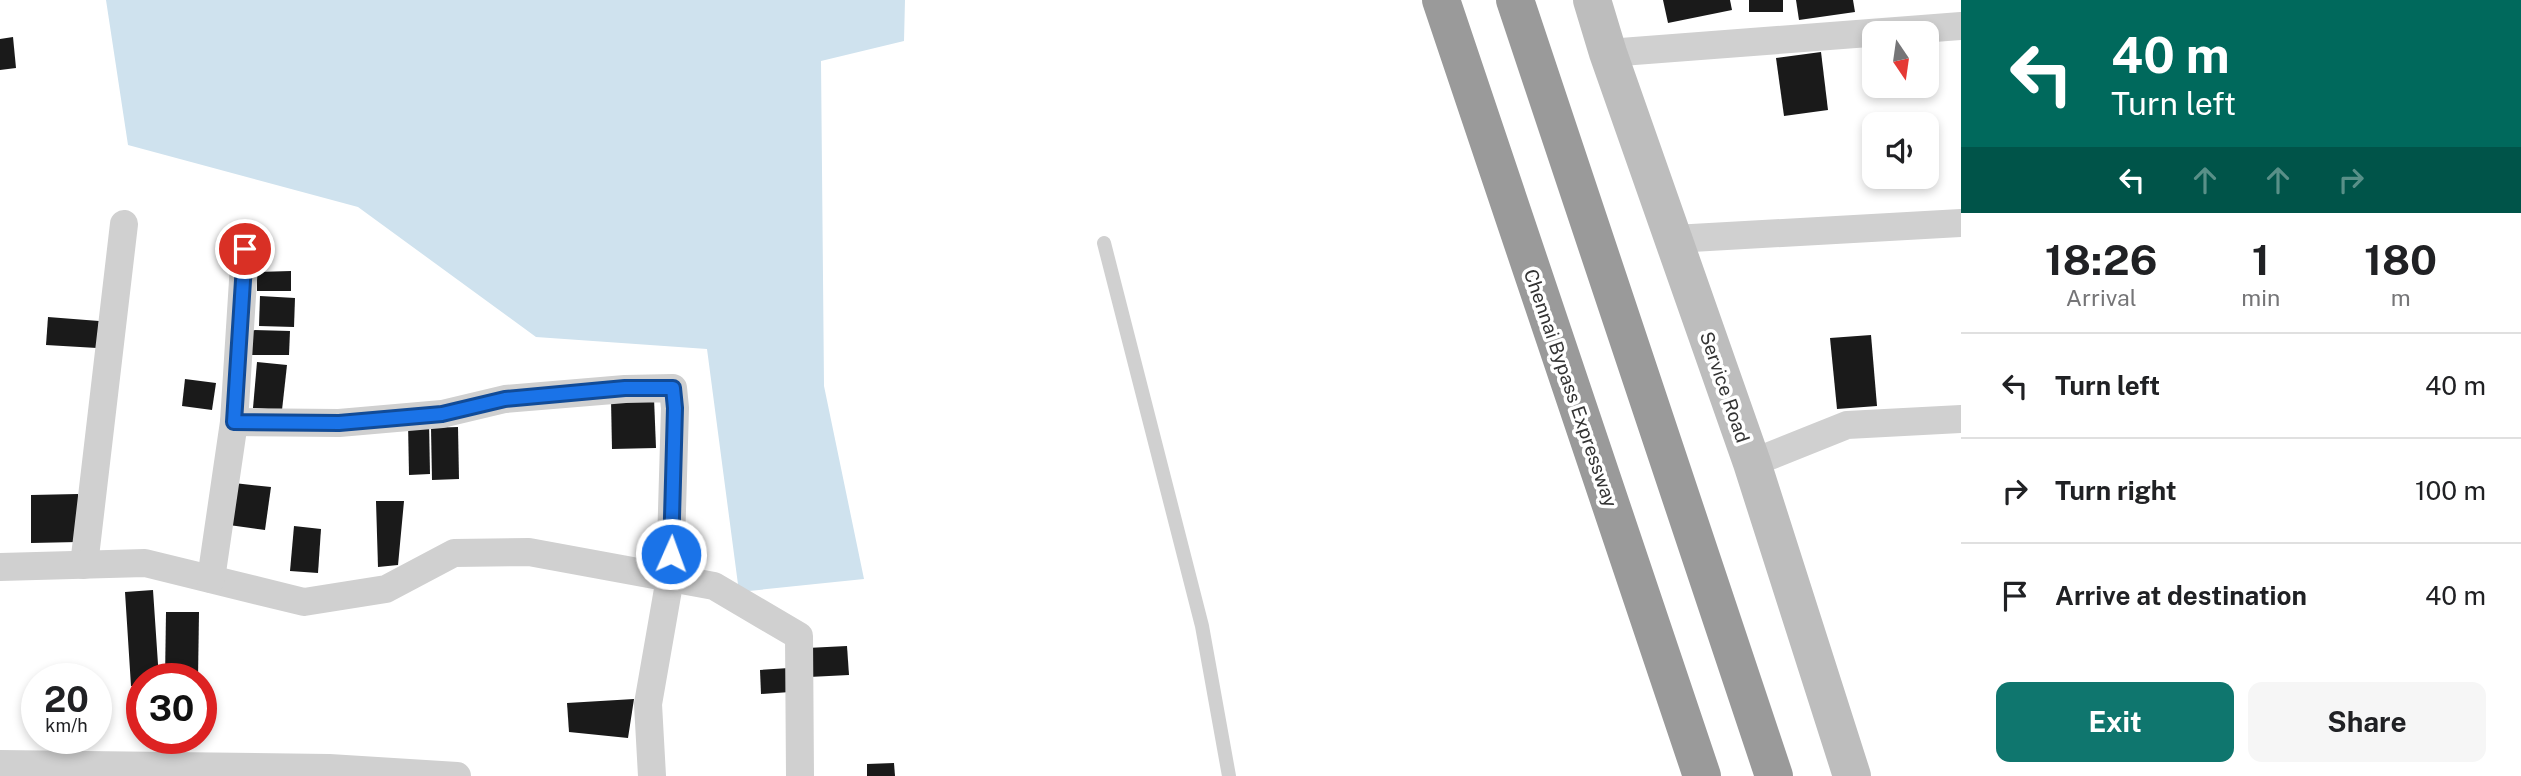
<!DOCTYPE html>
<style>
body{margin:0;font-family:"Public Sans",sans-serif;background:#f6f6f6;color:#202124;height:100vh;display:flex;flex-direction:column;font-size:26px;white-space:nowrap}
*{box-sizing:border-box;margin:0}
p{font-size:23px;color:#757577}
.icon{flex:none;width:38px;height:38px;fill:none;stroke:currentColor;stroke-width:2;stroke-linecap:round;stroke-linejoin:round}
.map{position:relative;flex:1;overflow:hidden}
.drawer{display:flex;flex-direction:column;background:#fff;width:560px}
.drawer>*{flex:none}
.hud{background:#00695c;color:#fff;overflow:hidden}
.needle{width:46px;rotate:167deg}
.fabs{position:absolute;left:1862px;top:21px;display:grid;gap:14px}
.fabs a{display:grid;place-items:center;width:77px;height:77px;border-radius:14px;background:#fff;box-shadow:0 4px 10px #0003;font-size:35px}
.speed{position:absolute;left:21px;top:663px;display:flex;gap:14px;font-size:35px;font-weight:700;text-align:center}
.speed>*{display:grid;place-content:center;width:91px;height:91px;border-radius:50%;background:#fff;box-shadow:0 4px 10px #0003;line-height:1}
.speed small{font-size:18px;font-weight:400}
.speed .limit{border:10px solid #d22;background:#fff;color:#111}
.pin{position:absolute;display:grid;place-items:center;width:60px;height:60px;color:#fff;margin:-30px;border:4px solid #fff;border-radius:50%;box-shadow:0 2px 7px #0007}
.me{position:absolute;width:77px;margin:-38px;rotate:2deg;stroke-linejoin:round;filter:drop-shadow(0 0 5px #0008)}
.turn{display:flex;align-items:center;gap:24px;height:147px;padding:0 35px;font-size:32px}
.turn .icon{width:91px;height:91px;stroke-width:2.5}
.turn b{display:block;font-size:49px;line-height:60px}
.lanes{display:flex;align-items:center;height:66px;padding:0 35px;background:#0003;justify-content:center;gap:35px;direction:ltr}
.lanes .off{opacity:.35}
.eta{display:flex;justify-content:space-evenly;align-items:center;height:119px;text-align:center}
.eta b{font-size:42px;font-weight:700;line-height:49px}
.button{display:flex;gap:14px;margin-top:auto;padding:14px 35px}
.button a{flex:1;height:80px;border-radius:14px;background:#0f766e;color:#fff;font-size:28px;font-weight:700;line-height:80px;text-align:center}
.button a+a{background:#f6f6f6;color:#202124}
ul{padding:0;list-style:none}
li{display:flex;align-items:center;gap:21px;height:105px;padding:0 35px;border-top:2px solid #e0e0e0}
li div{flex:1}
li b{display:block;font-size:26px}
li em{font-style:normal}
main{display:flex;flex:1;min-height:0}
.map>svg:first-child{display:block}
.water{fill:#cfe2ee}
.building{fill:#1a1a1a}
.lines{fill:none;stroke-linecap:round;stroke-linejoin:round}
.lane{stroke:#d0d0d0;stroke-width:14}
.street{stroke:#d0d0d0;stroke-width:28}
.secondary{stroke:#bdbdbd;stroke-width:38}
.highway{stroke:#9a9a9a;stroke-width:38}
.route-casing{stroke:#114b97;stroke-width:18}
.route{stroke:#1a73e8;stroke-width:12}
.labels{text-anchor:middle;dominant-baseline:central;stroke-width:7;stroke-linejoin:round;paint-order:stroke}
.street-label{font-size:19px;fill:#333;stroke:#fff}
</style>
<main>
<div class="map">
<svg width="1961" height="776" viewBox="0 0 1961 776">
<rect width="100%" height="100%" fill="#fff"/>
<path class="water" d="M 106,0 L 905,0 L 904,41 L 821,61 L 824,386 L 864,579 L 739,592 L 707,349 L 536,337 L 358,207 L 128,145 Z"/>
<g class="building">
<path d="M 1663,0 L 1730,0 L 1732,10 L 1668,23 Z"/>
<rect x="1749" y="0" width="34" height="12"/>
<path d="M 1796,0 L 1853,0 L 1855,12 L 1799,20 Z"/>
<path d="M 13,37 L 16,68 L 0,70 L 0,39 Z"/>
<path d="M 1821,52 L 1828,110 L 1784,116 L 1776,58 Z"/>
<path d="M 291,271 L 291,291 L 257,291 L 257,272 Z"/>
<path d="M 260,296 L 295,298 L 294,327 L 259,326 Z"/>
<path d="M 48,317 L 99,321 L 97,348 L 46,345 Z"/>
<path d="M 249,330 L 290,331 L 289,355 L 248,355 Z"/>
<path d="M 1871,335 L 1877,406 L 1837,409 L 1830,338 Z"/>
<path d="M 257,362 L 287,365 L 282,410 L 253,408 Z"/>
<path d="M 185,379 L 216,383 L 212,410 L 182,406 Z"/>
<path d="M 654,398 L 656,448 L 612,449 L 611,400 Z"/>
<path d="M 408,422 L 429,422 L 430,474 L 409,475 Z"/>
<path d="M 458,427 L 459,479 L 432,480 L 431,428 Z"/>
<path d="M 234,483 L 271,487 L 265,530 L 229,525 Z"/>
<path d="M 78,494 L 78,542 L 31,543 L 31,495 Z"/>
<path d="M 376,501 L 404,501 L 398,565 L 378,567 Z"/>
<path d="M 294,526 L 321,529 L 318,573 L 290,571 Z"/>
<path d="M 153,590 L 159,679 L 142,679 L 142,686 L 131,686 L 125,592 Z"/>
<path d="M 166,612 L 199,612 L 198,679 L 165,679 Z"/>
<path d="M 847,646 L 849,675 L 809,677 L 807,648 Z"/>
<path d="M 789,668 L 790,692 L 761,694 L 760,670 Z"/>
<path d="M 634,699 L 628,738 L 569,732 L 567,703 Z"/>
<path d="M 894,763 L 895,776 L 867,776 L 867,764 Z"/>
</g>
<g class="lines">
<path class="lane" d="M 1104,243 L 1202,626 L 1229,776"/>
<g class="street">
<path d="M 1608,53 L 1961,26"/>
<path d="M 1674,239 L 1961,223"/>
<path d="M 234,422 L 339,423 L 442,414 L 505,399 L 625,389 L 673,388 L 675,408 L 670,578 L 648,704 L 652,776"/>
<path d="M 1752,463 L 1847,425 L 1961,419"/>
<path d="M 84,565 L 124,224"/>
<path d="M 0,567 L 145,563 L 304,602 L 386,589 L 454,553 L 529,552 L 714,586 L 799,636 L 800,776"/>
<path d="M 211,579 L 234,422 L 245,249"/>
<path d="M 0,764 L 329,768 L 457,776"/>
</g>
<path class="secondary" d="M 1592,0 L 1608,53 L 1752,463 L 1852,776"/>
<g class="highway">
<path d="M 1441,0 L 1702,776"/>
<path d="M 1515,0 L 1774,776"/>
</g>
</g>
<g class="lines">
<defs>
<path id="route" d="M 245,249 L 234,422 L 339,423 L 442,414 L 505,399 L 625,388 L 673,388 L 675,408 L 671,554"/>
</defs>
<use href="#route" class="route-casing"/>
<use href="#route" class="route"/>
</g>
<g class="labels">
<g class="street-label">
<text transform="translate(1725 387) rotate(71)">Service Road</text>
<text transform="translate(1571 388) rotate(71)">Chennai Bypass Expressway</text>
</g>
</g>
</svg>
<div class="fabs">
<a><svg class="needle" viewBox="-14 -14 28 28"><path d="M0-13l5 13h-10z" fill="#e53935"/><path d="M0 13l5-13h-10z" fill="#757577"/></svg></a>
<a><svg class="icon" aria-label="sound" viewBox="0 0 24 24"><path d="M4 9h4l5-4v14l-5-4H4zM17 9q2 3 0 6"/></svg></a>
</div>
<div class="speed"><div>20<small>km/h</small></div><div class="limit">30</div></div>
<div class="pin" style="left:245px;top:249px;background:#d93025"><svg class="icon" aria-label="arrive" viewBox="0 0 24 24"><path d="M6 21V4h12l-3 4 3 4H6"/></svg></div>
<svg class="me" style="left:671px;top:554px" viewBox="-20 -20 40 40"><circle r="17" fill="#1a73e8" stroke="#fff" stroke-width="3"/><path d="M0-11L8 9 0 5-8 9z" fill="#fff"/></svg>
</div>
<section class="drawer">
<div class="hud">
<div class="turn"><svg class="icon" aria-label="left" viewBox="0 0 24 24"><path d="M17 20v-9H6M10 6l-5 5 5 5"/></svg><div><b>40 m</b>Turn left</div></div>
<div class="lanes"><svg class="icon" aria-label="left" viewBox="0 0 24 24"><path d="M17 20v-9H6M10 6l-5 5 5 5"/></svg><svg class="icon off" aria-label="ahead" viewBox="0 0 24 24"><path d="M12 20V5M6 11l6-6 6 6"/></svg><svg class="icon off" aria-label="ahead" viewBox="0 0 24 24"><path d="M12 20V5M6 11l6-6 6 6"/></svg><svg class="icon off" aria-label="right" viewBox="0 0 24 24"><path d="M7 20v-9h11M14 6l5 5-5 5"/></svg></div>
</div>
<div class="eta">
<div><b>18:26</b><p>Arrival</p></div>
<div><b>1</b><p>min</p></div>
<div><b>180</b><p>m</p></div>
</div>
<ul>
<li><svg class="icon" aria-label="left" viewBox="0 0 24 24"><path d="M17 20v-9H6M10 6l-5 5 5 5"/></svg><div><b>Turn left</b></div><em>40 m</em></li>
<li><svg class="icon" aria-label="right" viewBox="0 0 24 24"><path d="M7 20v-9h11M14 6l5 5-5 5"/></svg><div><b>Turn right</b></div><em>100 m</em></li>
<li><svg class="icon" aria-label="arrive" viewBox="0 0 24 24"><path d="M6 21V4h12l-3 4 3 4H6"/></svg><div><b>Arrive at destination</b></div><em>40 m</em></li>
</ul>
<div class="button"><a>Exit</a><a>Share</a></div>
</section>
</main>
